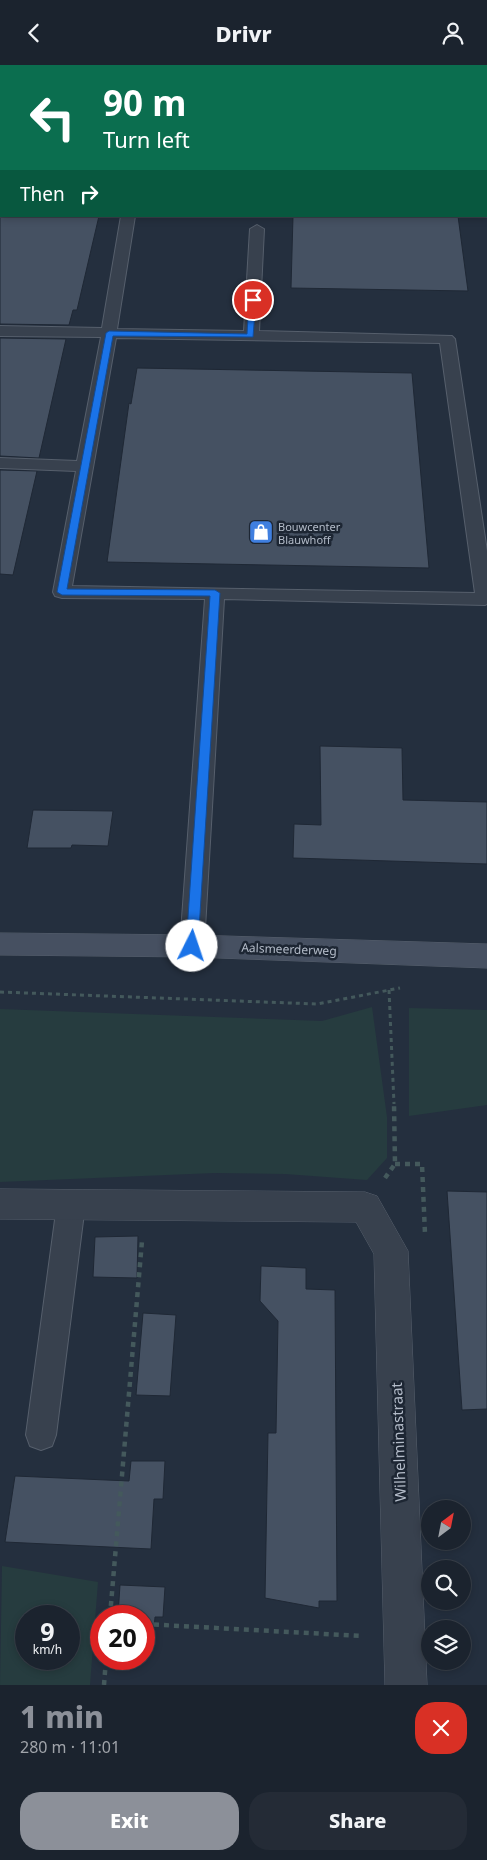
<!DOCTYPE html>
<meta charset="utf-8">
<style>
body{margin:0;font-family:"Noto Sans",sans-serif;background:#242b36;color:#f1f3f6;height:100vh;display:flex;flex-direction:column;font-size:19px;white-space:nowrap}
*{box-sizing:border-box;margin:0}
p{font-size:16px;color:#a0a4aa}
.icon{flex:none;width:28px;height:28px;fill:none;stroke:currentColor;stroke-width:2;stroke-linecap:round;stroke-linejoin:round}
.map{position:relative;height:1620px;overflow:hidden}
.panel{display:flex;flex-direction:column;background:#1b232e;flex:1}
.panel>*{flex:none}
.banner{position:absolute;left:0px;top:0px;width:488px;height:152px;box-shadow:0 2px 8px #0003,0 0 0 1px #39404a;background:#0b6e4f;color:#fff;overflow:hidden}
.needle{width:32px;rotate:32deg}
.tools{position:absolute;left:421px;top:1435px;display:grid;gap:10px}
.tools a{display:grid;place-items:center;width:50px;height:50px;border-radius:50%;background:#1b232e;box-shadow:0 2px 8px #0003,0 0 0 1px #39404a;font-size:25px}
.speed{position:absolute;left:15px;top:1540px;display:flex;gap:10px;font-size:25px;font-weight:700;text-align:center}
.speed>*{display:grid;place-content:center;width:65px;height:65px;border-radius:50%;background:#1b232e;box-shadow:0 2px 8px #0003,0 0 0 1px #39404a;line-height:1}
.speed small{font-size:12px;font-weight:400}
.speed .limit{border:8px solid #d22;background:#fff;color:#111}
.pin{position:absolute;display:grid;place-items:center;width:42px;height:42px;color:#fff;margin:-21px;border:2px solid #fff;border-radius:50%;box-shadow:0 1px 5px #0007}
.me{position:absolute;width:55px;margin:-28px;rotate:4deg;stroke-linejoin:round;filter:drop-shadow(0 0 4px #0008)}
.turn{display:flex;align-items:center;gap:18px;height:105px;padding:0 20px;font-size:22px}
.turn .icon{width:65px;height:65px;stroke-width:2.5}
.turn b{display:block;font-size:35px;line-height:42px}
.then{display:flex;align-items:center;height:48px;padding:0 20px;background:#0003;gap:10px;font-size:19px}
.round{display:grid;place-items:center;flex:none;width:52px;height:52px;border-radius:20px;background:#242b36}
.overview{display:flex;align-items:center;justify-content:space-between;height:85px;padding:0 20px}
h1{font-size:30px;font-weight:800;line-height:38px;color:#8c9099}
.cta{display:flex;gap:10px;margin-top:auto;padding:10px 20px}
.cta a{flex:1;height:58px;border-radius:20px;background:#8c9099;color:#fff;font-size:20px;font-weight:800;line-height:58px;text-align:center}
.cta a+a{background:#242b36;color:#f1f3f6}
header{display:flex;justify-content:space-between;align-items:center;height:65px;padding:0 20px;background:#1b232e;font-size:22px;font-weight:800}
.map>svg:first-child{display:block}
.green{fill:#263c3f;fill-rule:evenodd}
.building{fill:#455162;stroke:#1f2835}
.lines{fill:none;stroke-linecap:round;stroke-linejoin:round}
.lane-casing{stroke:#565f6c;stroke-width:2}
.street-casing{stroke:#565f6c;stroke-width:1}
.secondary-casing{stroke:#565f6c;stroke-width:1}
.path-far1{stroke:#44595c;stroke-width:3;stroke-dasharray:4 4;stroke-linecap:butt}
.path{stroke:#44595c;stroke-width:4.5;stroke-dasharray:5 5;stroke-linecap:butt}
.lane{fill:#38414e;fill-rule:evenodd}
.street{fill:#38414e;fill-rule:evenodd}
.secondary{fill:#465061;fill-rule:evenodd}
.route{fill:#1a73e8;stroke:#114b97}
.labels{text-anchor:middle;dominant-baseline:central;stroke-width:5;stroke-linejoin:round;paint-order:stroke}
.far-poi-label{font-size:11px;fill:#b4bcc9;stroke:#1d2633;text-anchor:start}
.street-label{font-size:12px;fill:#b4bcc9;stroke:#1d2633}
.near-street-label{font-size:15px;fill:#b4bcc9;stroke:#1d2633}
</style>
<header><svg class="icon" aria-label="back" viewBox="0 0 24 24"><path d="M15 5l-7 7 7 7"/></svg>Drivr<svg class="icon" aria-label="person" viewBox="0 0 24 24"><circle cx="12" cy="8" r="4"/><path d="M4 21q1-7 8-7t8 7"/></svg></header>
<div class="map">
<svg width="487" height="1620" viewBox="0 0 487 1620">
<rect width="100%" height="100%" fill="#242f3e"/>
<g class="green">
<path d="M 372,942 L 387,1052 L 387,1093 L 367,1115 L 285,1109 L 214,1108 L 0,1117 L 0,944 L 322,956 Z"/>
<path d="M 409,943 L 487,945 L 487,1040 L 409,1051 Z"/>
<path d="M 2,1501 L 98,1517 L 90,1620 L 0,1620 ZM 69,1551 L 69,1594 L 26,1594 L 26,1551 Z"/>
</g>
<g class="building">
<path d="M 0,151 L 99,151 L 77,245 L 73,245 L 69,260 L 0,259 Z"/>
<path d="M 293,151 L 458,151 L 468,226 L 291,223 Z"/>
<path d="M 0,273 L 66,274 L 39,393 L 0,391 Z"/>
<path d="M 137,303 L 412,308 L 429,503 L 107,497 L 129,338 L 131,339 Z"/>
<path d="M 0,405 L 37,406 L 13,510 L 0,509 Z"/>
<path d="M 320,681 L 402,683 L 403,735 L 487,737 L 487,799 L 293,793 L 294,759 L 321,760 Z"/>
<path d="M 33,745 L 113,746 L 108,781 L 72,780 L 71,783 L 27,783 Z"/>
<path d="M 447,1126 L 487,1127 L 487,1344 L 462,1345 Z"/>
<path d="M 138,1171 L 137,1213 L 93,1212 L 95,1172 Z"/>
<path d="M 261,1201 L 306,1203 L 306,1224 L 335,1225 L 337,1536 L 319,1536 L 319,1543 L 265,1533 L 268,1368 L 276,1368 L 278,1256 L 260,1236 Z"/>
<path d="M 143,1248 L 176,1250 L 170,1331 L 136,1330 Z"/>
<path d="M 131,1396 L 165,1396 L 163,1434 L 154,1434 L 151,1484 L 5,1477 L 15,1411 L 129,1416 Z"/>
<path d="M 120,1520 L 165,1522 L 163,1552 L 155,1552 L 152,1588 L 144,1588 L 144,1551 L 118,1550 Z"/>
</g>
<g class="lines">
<defs>
<g id="lane">
<rect x="430" y="0" width="12" height="1"/>
<path d="M 121,151 L 135,151 L 117,264 L 244,266 L 250,164 L 257,160 L 264,164 L 259,266 L 452,271 L 455,274 L 487,486 L 487,539 L 485,540 L 224,534 L 204,881 L 200,888 L 192,890 L 184,888 L 180,881 L 205,534 L 62,533 L 55,531 L 53,527 L 76,406 L 0,403 L 0,393 L 77,396 L 101,272 L 0,271 L 0,261 L 102,263 ZM 116,273 L 440,278 L 475,528 L 72,521 Z"/>
<path d="M 71,1128 L 81,1131 L 85,1140 L 56,1370 L 52,1381 L 41,1385 L 30,1381 L 26,1370 L 57,1140 L 61,1131 Z"/>
</g>
<g id="street">
<rect x="0" y="9" width="1" height="8"/>
<rect x="486" y="16" width="1" height="8"/>
<rect x="486" y="65" width="1" height="10"/>
<rect x="0" y="79" width="1" height="10"/>
<path d="M 0,1124 L 365,1127 L 377,1131 L 408,1186 L 427,1620 L 385,1620 L 374,1189 L 356,1157 L 0,1154 Z"/>
</g>
<path id="secondary" d="M 0,868 L 192,870 L 487,879 L 487,903 L 192,892 L 0,890 Z"/>
</defs>
<use href="#lane" class="lane-casing"/>
<use href="#street" class="street-casing"/>
<use href="#secondary" class="secondary-casing"/>
<g class="path-far1">
<path d="M 389,925 L 394,1039"/>
<path d="M 0,927 L 317,939 L 400,923"/>
</g>
<g class="path">
<path d="M 395,1099 L 422,1099 L 425,1169"/>
<path d="M 385,1113 L 395,1099 L 394,1038"/>
<path d="M 110,1551 L 142,1176"/>
<path d="M 144,1559 L 362,1571"/>
<path d="M 104,1620 L 106,1594"/>
</g>
<use href="#lane" class="lane"/>
<use href="#street" class="street"/>
<use href="#secondary" class="secondary"/>
</g>
<path class="route" d="M 253,233 L 256,235 L 253,272 L 113,271 L 67,524 L 215,525 L 220,528 L 198,881 L 196,885 L 188,885 L 186,881 L 210,531 L 62,530 L 57,527 L 106,268 L 109,266 L 247,269 L 249,235 Z"/>
<defs>
<symbol id="shop-square" viewBox="-11 -11 22 22"><rect x="-9" y="-9" width="18" height="18" rx="4" fill="#3f7fe0" stroke="#1d2633"/><path d="M-5-2.5h2.3a2.7 3.5 0 0 1 5.4 0H5L5.5 6h-11ZM-1.5-2.5h3a1.5 2.3 0 0 0-3 0Z" fill="#fff"/></symbol>
</defs>
<g fill-rule="evenodd">
<use href="#shop-square" x="247" y="453" width="28" height="28"/>
</g>
<g class="labels">
<g class="far-poi-label">
<text x="278" y="461">Bouwcenter<tspan x="278" dy="13">Blauwhoff</tspan></text>
</g>
<g class="street-label">
<text transform="translate(289 884) rotate(2)">Aalsmeerderweg</text>
</g>
<g class="near-street-label">
<text transform="translate(398 1377) rotate(-92)">Wilhelminastraat</text>
</g>
</g>
</svg>
<div class="tools">
<a><svg class="needle" viewBox="-14 -14 28 28"><path d="M0-13l5 13h-10z" fill="#e53935"/><path d="M0 13l5-13h-10z" fill="#a0a4aa"/></svg></a>
<a><svg class="icon" aria-label="search" viewBox="0 0 24 24"><circle cx="10" cy="10" r="6"/><path d="M15 15l6 6"/></svg></a>
<a><svg class="icon" aria-label="layers" viewBox="0 0 24 24"><path d="M12 4l9 5-9 5-9-5zM3 14l9 5 9-5"/></svg></a>
</div>
<div class="speed"><div>9<small>km/h</small></div><div class="limit">20</div></div>
<div class="pin" style="left:253px;top:235px;background:#d93025"><svg class="icon" aria-label="arrive" viewBox="0 0 24 24"><path d="M6 21V4h12l-3 4 3 4H6"/></svg></div>
<svg class="me" style="left:192px;top:881px" viewBox="-20 -20 40 40"><circle r="19" fill="#fff"/><path d="M0-13L10 11 0 6-10 11z" fill="#1a73e8"/></svg>
<div class="banner">
<div class="turn"><svg class="icon" aria-label="left" viewBox="0 0 24 24"><path d="M17 20v-9H6M10 6l-5 5 5 5"/></svg><div><b>90 m</b>Turn left</div></div>
<div class="then">Then<svg class="icon" aria-label="right" viewBox="0 0 24 24"><path d="M7 20v-9h11M14 6l5 5-5 5"/></svg></div>
</div>
</div>
<section class="panel">
<div class="overview"><div><h1>1 min</h1><p>280 m · 11:01</p></div><a class="round" style="background:#d93025;color:#fff"><svg class="icon" aria-label="close" viewBox="0 0 24 24"><path d="M6 6l12 12M18 6L6 18"/></svg></a></div>
<div class="cta"><a>Exit</a><a>Share</a></div>
</section>
